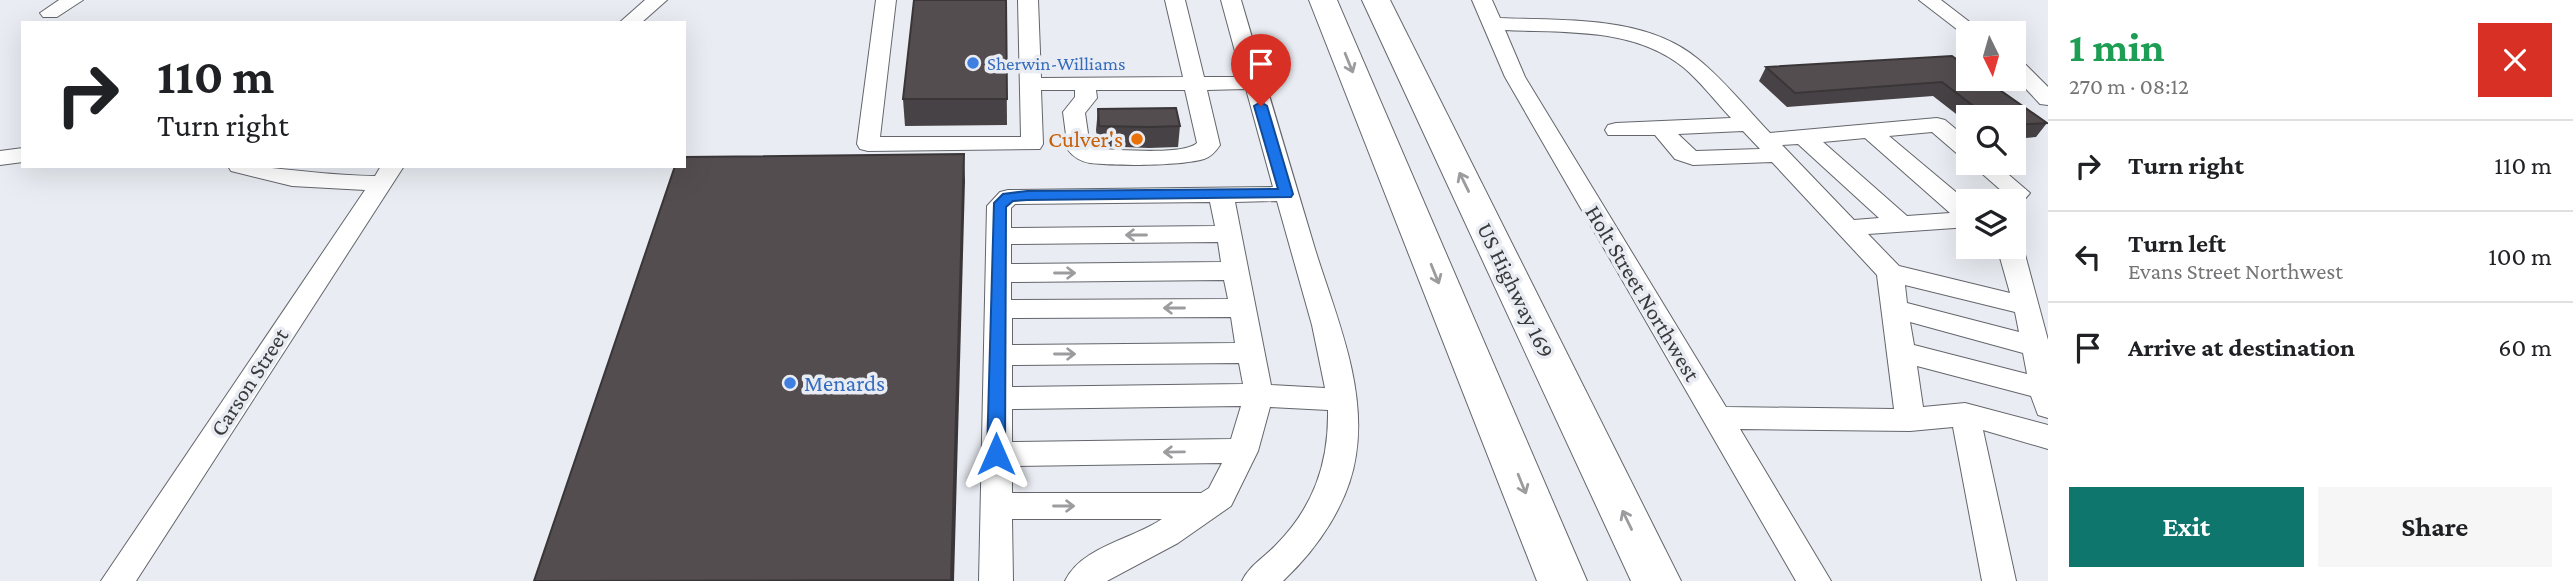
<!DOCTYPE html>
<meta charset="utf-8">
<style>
body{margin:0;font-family:"Crimson Pro",serif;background:#f6f6f6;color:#202124;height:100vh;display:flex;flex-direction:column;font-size:26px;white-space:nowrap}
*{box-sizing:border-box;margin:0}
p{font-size:23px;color:#757577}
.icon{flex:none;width:38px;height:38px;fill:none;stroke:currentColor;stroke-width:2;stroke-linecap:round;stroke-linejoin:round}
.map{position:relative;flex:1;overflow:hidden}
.details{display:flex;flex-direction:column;background:#fff;width:525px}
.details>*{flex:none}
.guide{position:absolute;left:21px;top:21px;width:665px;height:147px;border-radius:0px;box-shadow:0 7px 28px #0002;background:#fff;color:#202124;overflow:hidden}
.needle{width:46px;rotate:175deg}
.controls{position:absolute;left:1956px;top:21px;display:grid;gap:14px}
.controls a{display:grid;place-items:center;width:70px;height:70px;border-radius:0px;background:#fff;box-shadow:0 7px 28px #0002;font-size:35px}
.pin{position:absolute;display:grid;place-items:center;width:60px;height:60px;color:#fff;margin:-72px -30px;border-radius:50% 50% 50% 0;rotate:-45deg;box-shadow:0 0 7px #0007}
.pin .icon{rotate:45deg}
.me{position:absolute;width:77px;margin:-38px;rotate:0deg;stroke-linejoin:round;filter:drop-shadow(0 0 5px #0008)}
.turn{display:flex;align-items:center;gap:24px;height:147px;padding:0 21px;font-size:32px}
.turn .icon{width:91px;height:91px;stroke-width:2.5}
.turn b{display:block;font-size:49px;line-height:60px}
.round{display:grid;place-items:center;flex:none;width:74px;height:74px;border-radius:0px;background:#f6f6f6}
.headline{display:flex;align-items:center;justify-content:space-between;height:119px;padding:0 21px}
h1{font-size:42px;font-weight:700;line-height:52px;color:#1e9e55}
.cta{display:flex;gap:14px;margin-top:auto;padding:14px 21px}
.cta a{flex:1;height:80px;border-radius:0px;background:#0f766e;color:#fff;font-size:28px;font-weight:700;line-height:80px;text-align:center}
.cta a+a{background:#f6f6f6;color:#202124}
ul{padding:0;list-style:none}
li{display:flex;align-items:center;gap:21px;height:91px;padding:0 21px;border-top:2px solid #e0e0e0}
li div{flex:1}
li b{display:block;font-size:26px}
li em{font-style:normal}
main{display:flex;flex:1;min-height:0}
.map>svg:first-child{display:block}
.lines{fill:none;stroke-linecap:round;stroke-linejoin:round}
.minor-casing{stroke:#63666b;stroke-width:2}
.highway-casing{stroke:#63666b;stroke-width:2}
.minor{fill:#fff;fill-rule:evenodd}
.highway{fill:#fff;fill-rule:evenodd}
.wall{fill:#474245}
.shaded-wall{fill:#3a3638}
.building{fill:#534d50;stroke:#3a3638;stroke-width:2}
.oneway{stroke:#9c9c9e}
.route{fill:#1a73e8;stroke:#114b97;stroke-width:2}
.shop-dot{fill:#3f7fe0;stroke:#e9ecf2;stroke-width:2.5}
.food-dot{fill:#e8710a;stroke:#e9ecf2;stroke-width:2.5}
.labels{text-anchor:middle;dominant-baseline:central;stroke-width:7;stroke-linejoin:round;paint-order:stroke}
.far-shop-label{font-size:19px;fill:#366cbe;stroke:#e9ecf2;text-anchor:start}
.food-label{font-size:23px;fill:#c56008;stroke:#e9ecf2;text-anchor:end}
.street-label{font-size:23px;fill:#393a3c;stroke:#e9ecf2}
.shop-label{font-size:23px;fill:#366cbe;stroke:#e9ecf2;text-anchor:start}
</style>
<main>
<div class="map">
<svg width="2048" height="581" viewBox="0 0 2048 581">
<rect width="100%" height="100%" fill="#e9ecf2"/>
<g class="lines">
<defs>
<g id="minor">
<path d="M 59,0 L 83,0 L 57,17 L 43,17 L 40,13 Z"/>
<path d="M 645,0 L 667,0 L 641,23 L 619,23 Z"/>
<path d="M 876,0 L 896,0 L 880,137 L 1021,137 L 1018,0 L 1038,0 L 1041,78 L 1183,77 L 1165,0 L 1185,0 L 1204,77 L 1242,77 L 1221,0 L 1241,0 C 1265,83 1290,166 1315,249 C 1335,314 1367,385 1356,455 C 1349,503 1318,548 1283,581 L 1242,581 C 1249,566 1263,558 1275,546 C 1313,508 1329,464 1328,410 L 1270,407 L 1258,451 L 1231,506 L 1178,543 L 1107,581 L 1065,581 C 1081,547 1133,539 1162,519 L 1012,519 L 1013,581 L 979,581 L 987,206 L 1000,192 L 1008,190 L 1273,187 L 1246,89 L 1207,90 L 1220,145 C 1216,151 1211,157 1204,159 C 1180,166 1117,166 1090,163 C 1082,162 1073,157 1068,150 L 1063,112 L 1075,97 L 1075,90 L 1041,90 L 1043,144 L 1040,149 L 868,151 L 860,149 L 857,144 ZM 1096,90 L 1185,90 L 1197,143 C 1183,156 1116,149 1094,149 L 1090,147 L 1085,113 L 1097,98 ZM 1277,201 L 1312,325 L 1325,388 L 1271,385 L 1235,202 ZM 1210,202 L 1215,226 L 1011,228 L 1011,208 L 1015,204 ZM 1218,242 L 1221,262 L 1011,264 L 1011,244 ZM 1224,280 L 1228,299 L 1011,300 L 1011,282 ZM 1231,317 L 1235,343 L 1012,345 L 1012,318 ZM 1239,363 L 1243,384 L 1012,387 L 1012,365 ZM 1241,406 L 1231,439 L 1012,442 L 1012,409 ZM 1222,463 L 1209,488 L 1201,493 L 1012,493 L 1012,466 Z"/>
<path d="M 1472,0 L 1492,0 L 1500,18 C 1564,21 1645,15 1698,59 C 1724,80 1747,109 1770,133 L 1937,118 L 1945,120 L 1969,140 L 1969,159 L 1961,157 L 1932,132 L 1889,136 L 1969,203 L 1969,227 L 1868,234 L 1899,266 L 2010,293 L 1997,247 L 2014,247 L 2014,240 L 2023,247 L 2048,340 L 2048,418 L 2038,415 L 2031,396 L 1917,366 L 1923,407 L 1965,403 L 2048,425 L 2048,449 L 1983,430 L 2016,581 L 1982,581 L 1953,427 L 1910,431 L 1740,429 L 1831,581 L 1796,581 L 1505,77 ZM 1505,30 C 1565,33 1633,27 1683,67 C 1700,81 1715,101 1731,118 L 1616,123 L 1608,125 L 1605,130 L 1608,135 L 1655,135 L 1675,159 L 1693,165 L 1772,162 L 1877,275 L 1894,409 L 1726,407 L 1525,77 ZM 1743,131 L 1760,149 L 1696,151 L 1678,134 ZM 1865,138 L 1950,213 L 1907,216 L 1823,142 ZM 1798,144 L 1879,218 L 1854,220 L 1782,145 ZM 1905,285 L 2015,312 L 2019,332 L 1907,303 ZM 1910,322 L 2023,353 L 2027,374 L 1914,345 Z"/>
<path d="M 1919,0 L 1941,0 L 1984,33 L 1969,33 L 1967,37 Z"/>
<path d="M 2014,58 L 2021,60 L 2048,87 L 2048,105 L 2040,104 L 2014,76 Z"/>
<path d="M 23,148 L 23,162 L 0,165 L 0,151 Z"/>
<path d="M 1970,163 L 1995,163 L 2030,193 L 2019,206 L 2014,208 L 2014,201 L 1999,201 L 1997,199 L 2003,192 Z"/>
<path d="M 228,166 C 277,166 325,176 375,176 L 381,166 L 404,166 L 136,581 L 101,581 L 365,190 L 292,186 L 231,171 Z"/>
</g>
<g id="highway">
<path d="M 1309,0 L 1337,0 L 1587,581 L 1537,581 Z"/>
<path d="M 1362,0 L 1390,0 L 1681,581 L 1631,581 Z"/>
</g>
</defs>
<use href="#minor" class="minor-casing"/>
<use href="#highway" class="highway-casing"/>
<use href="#minor" class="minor"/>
<use href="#highway" class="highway"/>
</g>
<g class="wall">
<path d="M 1006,0 L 1007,125 L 905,126 L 903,99 Z"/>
<path d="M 1952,56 L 2047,123 L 2036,137 L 2014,139 L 2014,117 L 1969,117 L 1969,124 L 1933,96 L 1787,107 L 1759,81 L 1766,67 Z"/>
<path d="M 1098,109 L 1180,126 L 1178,147 L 1149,148 L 1098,146 L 1096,130 Z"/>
</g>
<path class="shaded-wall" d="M 964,154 L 965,181 L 954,581 L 951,581 Z"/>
<g class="building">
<path d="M 914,0 L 1006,0 L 1007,99 L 903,99 Z"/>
<path d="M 1952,56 L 1969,68 L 1969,79 L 1984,79 L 2047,123 L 2014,125 L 2014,117 L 1988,117 L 1942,82 L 1795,93 L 1766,67 Z"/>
<path d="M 1176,108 L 1180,126 L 1150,127 L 1099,126 L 1098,109 Z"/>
<path d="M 964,154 L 951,580 L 534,581 L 675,166 L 684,166 L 684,157 Z"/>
</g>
<defs><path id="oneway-shaft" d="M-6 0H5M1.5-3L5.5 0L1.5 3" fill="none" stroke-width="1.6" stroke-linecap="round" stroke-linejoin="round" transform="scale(1.75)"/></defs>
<g class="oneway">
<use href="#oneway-shaft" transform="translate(1349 63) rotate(68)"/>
<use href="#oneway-shaft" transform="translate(1464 182) rotate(-116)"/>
<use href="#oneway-shaft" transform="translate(1136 235) rotate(180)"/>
<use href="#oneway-shaft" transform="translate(1065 273)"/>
<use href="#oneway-shaft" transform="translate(1435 274) rotate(68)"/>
<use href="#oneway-shaft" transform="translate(1174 308) rotate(180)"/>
<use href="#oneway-shaft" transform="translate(1065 354)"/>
<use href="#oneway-shaft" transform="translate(1174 452) rotate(179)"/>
<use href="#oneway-shaft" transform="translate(1522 484) rotate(68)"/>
<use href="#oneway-shaft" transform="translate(1064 506)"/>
<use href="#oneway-shaft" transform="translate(1627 520) rotate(-116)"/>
</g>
<path class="route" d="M 1261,102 L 1267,106 L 1293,194 L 1291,197 L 1027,200 L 1013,201 L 1006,207 L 1005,454 L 1003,459 L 996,461 L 990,459 L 987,454 L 994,203 L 1003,194 L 1027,191 L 1278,189 L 1254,106 Z"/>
<g class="shop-dot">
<circle cx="973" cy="63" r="7"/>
<circle cx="790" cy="383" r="7"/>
</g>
<circle class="food-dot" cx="1137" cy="139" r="7"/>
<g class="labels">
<g class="far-shop-label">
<text x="987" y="63">Sherwin-Williams</text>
</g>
<g class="food-label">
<text x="1123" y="139">Culver's</text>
</g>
<g class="street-label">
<text transform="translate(1516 290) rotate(64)">US Highway 169</text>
<text transform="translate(1643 293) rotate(59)">Holt Street Northwest</text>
<text transform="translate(249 382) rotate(-57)">Carson Street</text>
</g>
<g class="shop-label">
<text x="804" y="383">Menards</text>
</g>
</g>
</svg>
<div class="controls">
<a><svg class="needle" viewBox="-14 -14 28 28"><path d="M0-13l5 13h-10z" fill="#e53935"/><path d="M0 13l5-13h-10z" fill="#757577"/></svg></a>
<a><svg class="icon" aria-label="search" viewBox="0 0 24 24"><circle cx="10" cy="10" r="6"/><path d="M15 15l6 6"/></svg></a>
<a><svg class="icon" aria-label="layers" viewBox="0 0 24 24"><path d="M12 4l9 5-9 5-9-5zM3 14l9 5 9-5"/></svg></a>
</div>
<div class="pin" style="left:1261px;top:106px;background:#d93025"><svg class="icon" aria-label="arrive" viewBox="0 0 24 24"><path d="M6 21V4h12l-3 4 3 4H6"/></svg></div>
<svg class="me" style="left:996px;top:454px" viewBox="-20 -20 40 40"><path d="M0-17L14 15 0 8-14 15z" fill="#1a73e8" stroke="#fff" stroke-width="4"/></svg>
<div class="guide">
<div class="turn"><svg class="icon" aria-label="right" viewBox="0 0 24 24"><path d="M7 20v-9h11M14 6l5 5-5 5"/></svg><div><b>110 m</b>Turn right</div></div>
</div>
</div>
<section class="details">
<div class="headline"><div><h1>1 min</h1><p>270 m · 08:12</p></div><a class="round" style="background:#d93025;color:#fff"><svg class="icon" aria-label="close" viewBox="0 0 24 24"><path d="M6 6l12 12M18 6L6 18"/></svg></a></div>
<ul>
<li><svg class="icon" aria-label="right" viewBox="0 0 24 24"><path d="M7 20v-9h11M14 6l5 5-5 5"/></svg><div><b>Turn right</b></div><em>110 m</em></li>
<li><svg class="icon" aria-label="left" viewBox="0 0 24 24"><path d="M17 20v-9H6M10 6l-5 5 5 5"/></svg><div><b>Turn left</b><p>Evans Street Northwest</p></div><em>100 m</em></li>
<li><svg class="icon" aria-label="arrive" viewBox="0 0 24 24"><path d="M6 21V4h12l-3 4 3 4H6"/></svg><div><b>Arrive at destination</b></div><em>60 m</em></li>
</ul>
<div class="cta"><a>Exit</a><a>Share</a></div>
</section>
</main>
